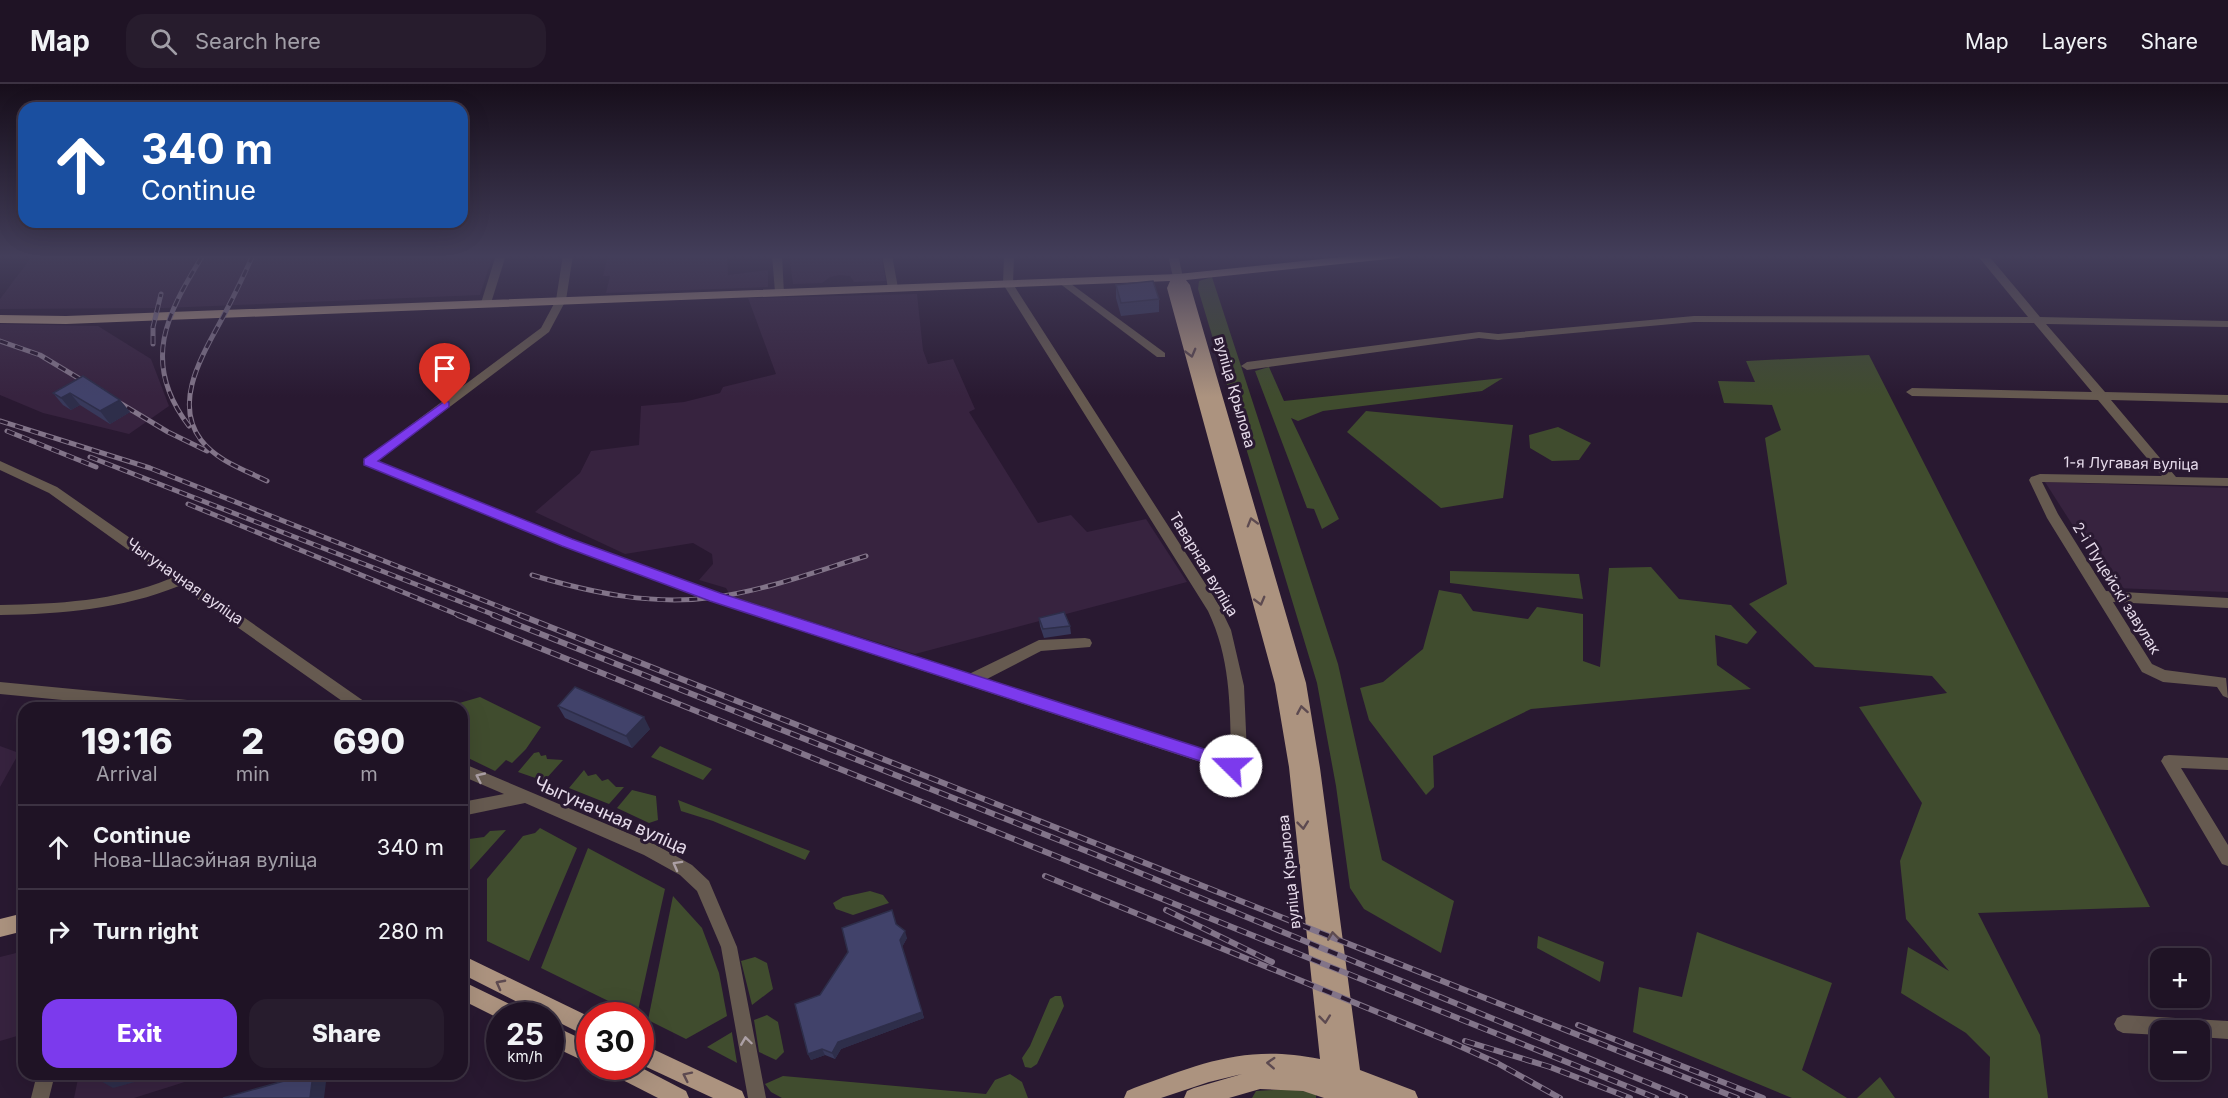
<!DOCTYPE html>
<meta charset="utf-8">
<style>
body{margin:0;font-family:Inter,sans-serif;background:#271c2d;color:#f1f3f6;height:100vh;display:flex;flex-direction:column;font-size:22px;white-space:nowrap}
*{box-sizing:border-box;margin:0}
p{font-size:20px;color:#a19ea7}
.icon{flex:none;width:33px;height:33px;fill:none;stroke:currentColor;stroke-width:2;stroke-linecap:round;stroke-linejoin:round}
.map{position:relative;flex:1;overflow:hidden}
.details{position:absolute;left:18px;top:618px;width:450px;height:378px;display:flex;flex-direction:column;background:#1f1325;border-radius:18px;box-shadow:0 6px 24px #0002,0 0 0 2px #3c3242}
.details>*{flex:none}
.hud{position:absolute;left:18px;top:18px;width:450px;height:126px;border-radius:18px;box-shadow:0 6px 24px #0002,0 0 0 2px #3c3242;background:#1a4fa0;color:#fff;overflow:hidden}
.fabs{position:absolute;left:2150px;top:864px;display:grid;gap:12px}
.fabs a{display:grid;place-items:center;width:60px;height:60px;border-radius:12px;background:#1f1325;box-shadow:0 6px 24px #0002,0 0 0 2px #3c3242;font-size:30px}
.speed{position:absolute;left:486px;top:918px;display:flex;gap:12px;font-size:30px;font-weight:700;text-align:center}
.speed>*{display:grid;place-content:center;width:78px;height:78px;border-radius:50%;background:#1f1325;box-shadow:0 6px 24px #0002,0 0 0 2px #3c3242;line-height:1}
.speed small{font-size:15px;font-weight:400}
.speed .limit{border:9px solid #d22;background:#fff;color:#111}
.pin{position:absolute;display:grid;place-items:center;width:51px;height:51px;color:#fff;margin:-62px -26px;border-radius:50% 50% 50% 0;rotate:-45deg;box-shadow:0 0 6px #0007}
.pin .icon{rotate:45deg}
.me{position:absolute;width:66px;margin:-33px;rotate:292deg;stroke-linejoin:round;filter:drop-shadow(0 0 4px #0008)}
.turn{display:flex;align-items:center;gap:21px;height:126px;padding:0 24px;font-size:27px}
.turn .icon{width:78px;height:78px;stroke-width:2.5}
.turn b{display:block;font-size:42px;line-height:51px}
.eta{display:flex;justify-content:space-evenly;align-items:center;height:102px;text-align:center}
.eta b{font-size:36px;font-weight:800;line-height:42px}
.button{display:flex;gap:12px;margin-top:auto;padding:12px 24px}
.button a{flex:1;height:69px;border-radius:18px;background:#7c3aed;color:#fff;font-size:24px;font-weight:800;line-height:69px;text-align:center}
.button a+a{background:#271c2d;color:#f1f3f6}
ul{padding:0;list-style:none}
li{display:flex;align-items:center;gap:18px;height:84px;padding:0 24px;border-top:2px solid #3c3242}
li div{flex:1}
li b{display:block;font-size:22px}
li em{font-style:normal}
header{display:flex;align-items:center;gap:36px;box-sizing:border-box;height:84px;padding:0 30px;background:#1f1325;border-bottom:2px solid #3c3242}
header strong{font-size:28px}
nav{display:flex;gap:33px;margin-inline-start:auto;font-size:21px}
.search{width:420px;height:54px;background:#271c2d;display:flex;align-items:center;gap:15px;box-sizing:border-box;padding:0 21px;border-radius:18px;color:#a19ea7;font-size:22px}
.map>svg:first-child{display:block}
.built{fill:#37233f}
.green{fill:#404c2e}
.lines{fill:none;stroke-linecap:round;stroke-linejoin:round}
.minor{fill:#665a50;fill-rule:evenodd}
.major{fill:#ac937f;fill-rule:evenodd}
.rail-far1-casing{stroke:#827489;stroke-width:5}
.rail-casing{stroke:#827489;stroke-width:6}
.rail-far1{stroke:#291931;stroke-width:3;stroke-dasharray:8;stroke-linecap:butt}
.rail{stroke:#291931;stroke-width:4;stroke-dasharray:10;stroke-linecap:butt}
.wall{fill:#38395b}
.shaded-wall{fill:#2e2e4a}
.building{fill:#41426a;stroke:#2e2e4a;stroke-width:1.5}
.oneway{stroke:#5d4a50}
.oneway2{stroke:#aca0a5}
.route{fill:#7c3aed;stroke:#51269a;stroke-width:1.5}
.labels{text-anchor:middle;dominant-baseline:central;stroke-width:6;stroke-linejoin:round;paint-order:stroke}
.street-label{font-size:15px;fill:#e5daea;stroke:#291931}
.near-street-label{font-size:18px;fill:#e5daea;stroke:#291931}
</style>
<header>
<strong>Map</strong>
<div class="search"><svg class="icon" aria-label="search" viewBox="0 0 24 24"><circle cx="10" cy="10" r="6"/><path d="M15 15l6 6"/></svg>Search here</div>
<nav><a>Map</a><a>Layers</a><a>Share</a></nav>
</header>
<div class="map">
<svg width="2228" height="1014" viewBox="0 0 2228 1014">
<rect width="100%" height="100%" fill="#291931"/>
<g class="built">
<path d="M 33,171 L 493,171 L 480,211 L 164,224 L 0,225 L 0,215 Z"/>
<path d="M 608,171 L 727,171 L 728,191 L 768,186 L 768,203 L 606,209 L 610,192 L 603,192 Z"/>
<path d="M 789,171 L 881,171 L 886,197 L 854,198 L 850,192 L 840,191 L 830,193 L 822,199 L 793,200 Z"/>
<path d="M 917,210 L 923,266 L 928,280 L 953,275 L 975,325 L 969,328 L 1038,439 L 1071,431 L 1087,448 L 1146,435 L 1187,498 L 915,570 L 731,513 L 726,504 L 699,496 L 713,480 L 712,470 L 693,459 L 625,470 L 535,428 L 580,389 L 591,367 L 639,361 L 641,322 L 684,318 L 720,309 L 723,303 L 776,290 L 748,214 Z"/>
<path d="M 0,240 L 98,242 L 151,275 L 169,322 L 129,350 L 43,329 L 0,311 Z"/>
<path d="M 2045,398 L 2228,404 L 2228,508 L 2113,504 Z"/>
<path d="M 0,662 L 19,669 L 0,703 Z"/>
<path d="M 24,867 L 24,950 L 0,957 L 0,873 Z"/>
<path d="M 79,990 L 210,990 L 134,1014 L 74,1014 Z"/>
</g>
<g class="green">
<path d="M 1212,193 L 1338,580 L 1382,776 L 1454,817 L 1441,869 L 1364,825 L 1350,804 L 1336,702 L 1317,599 L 1198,205 L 1199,197 Z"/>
<path d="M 1869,271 L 2150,823 L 1978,829 L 2040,951 L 2048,1014 L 1989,1014 L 1990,973 L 1966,949 L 1901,909 L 1908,863 L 1949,887 L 1906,835 L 1900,777 L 1922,719 L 1859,623 L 1947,609 L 1932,592 L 1815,583 L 1749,520 L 1787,500 L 1765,354 L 1781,346 L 1772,321 L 1724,319 L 1718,297 L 1755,298 L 1746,277 Z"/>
<path d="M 1269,283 L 1284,317 L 1503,294 L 1482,307 L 1323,327 L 1298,337 L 1291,334 L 1339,435 L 1322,445 L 1314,425 L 1307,424 L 1255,287 Z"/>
<path d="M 1366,327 L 1513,341 L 1503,414 L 1441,424 L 1347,348 Z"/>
<path d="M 1558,343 L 1591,359 L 1579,376 L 1552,377 L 1530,364 L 1529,351 Z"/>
<path d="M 1651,483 L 1679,515 L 1731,521 L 1757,548 L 1747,560 L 1715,551 L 1717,581 L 1751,605 L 1531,625 L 1433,672 L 1434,703 L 1426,711 L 1369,636 L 1360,604 L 1383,598 L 1423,565 L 1439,506 L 1461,510 L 1473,527 L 1528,535 L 1537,523 L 1583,530 L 1583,577 L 1600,583 L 1609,484 Z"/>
<path d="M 1450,487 L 1579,490 L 1583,515 L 1450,499 Z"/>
<path d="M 480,613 L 541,643 L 526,665 L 512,679 L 506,676 L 495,687 L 462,671 L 462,624 L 442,624 Z"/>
<path d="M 660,662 L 712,685 L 703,696 L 651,673 Z"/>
<path d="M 539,668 L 541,672 L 546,671 L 547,675 L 563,676 L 544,697 L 518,688 L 534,669 Z"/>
<path d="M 584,686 L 588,692 L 596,690 L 602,697 L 608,695 L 616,703 L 624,703 L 609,720 L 569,704 Z"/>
<path d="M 632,706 L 656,712 L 658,736 L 649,739 L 617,724 Z"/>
<path d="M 678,716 L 810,767 L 805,776 L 713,737 L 681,727 Z"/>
<path d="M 540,744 L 577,764 L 529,877 L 487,857 L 487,795 L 523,752 L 535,749 Z"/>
<path d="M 506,746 L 471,785 L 462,789 L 462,756 L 484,753 L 490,747 Z"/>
<path d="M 588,764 L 665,805 L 637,931 L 541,884 Z"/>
<path d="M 870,807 L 883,811 L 889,819 L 853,831 L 836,825 L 833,819 L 843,813 Z"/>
<path d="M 673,812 L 702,844 L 719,889 L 727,932 L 686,955 L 648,936 Z"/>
<path d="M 1697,848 L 1832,899 L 1802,986 L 1847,1014 L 1792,1014 L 1633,948 L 1639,903 L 1682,913 Z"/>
<path d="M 1538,852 L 1604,878 L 1600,898 L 1537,864 Z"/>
<path d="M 755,873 L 767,879 L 773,905 L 752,921 L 741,877 Z"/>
<path d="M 1055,912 L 1061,912 L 1064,922 L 1037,980 L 1031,984 L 1025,983 L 1022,974 L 1030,962 L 1050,915 Z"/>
<path d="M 767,931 L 778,938 L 784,968 L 776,976 L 759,968 L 754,936 Z"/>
<path d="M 732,948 L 732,949 L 737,979 L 707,963 Z"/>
<path d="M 1010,990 L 1022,998 L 1028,1014 L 782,1014 L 771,1008 L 765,1000 L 783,992 L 986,1010 L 995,996 Z"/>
<path d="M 1880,993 L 1895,1014 L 1857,1014 Z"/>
<path d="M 1289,1005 L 1316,1009 L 1316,1014 L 1252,1014 L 1256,1007 Z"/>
</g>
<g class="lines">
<g class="minor">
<path d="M 496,171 L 506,171 L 491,219 L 486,222 L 481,219 Z"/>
<path d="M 563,171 L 573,171 L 566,216 L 549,248 L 378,377 L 572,456 L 720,509 L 969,590 L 1039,556 L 1085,554 L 1090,555 L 1092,559 L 1090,563 L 1041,567 L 985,596 L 1228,674 L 1231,669 C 1230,619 1230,573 1208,527 L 1003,200 L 1004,171 L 1014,171 L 1013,200 L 1219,521 L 1231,546 L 1244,602 L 1247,670 L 1236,687 L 1231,688 L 710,517 L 562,462 L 365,381 L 363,378 L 365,375 L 541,244 L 556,216 Z"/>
<path d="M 772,171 L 782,171 L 784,210 L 776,210 L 775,208 Z"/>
<path d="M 882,171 L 892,171 L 898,204 L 897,206 L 893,207 L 888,204 Z"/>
<path d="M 1168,171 L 1178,171 L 1183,193 L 1182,195 L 1174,195 L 1173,193 Z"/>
<path d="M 1977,171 L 1988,171 L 2040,233 L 2228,237 L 2228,243 L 2046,240 L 2105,308 L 2228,311 L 2228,319 L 2111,316 L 2176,393 L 2228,394 L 2228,402 L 2042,398 L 2058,430 L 2106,507 L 2228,514 L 2228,524 L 2113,518 L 2152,580 L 2165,586 L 2226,594 L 2228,614 L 2223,612 L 2217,603 L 2163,598 L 2142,588 L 2047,434 L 2029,396 L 2031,393 L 2040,390 L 2162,392 L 2098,316 L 1912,312 L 1906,308 L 1912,304 L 2092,308 L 2034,239 L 1694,238 L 1498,256 L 1479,254 L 1247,286 L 1241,282 L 1247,278 L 1479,248 L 1498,250 L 1694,232 L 2028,233 Z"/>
<path d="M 1063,194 L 1165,269 L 1165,273 L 1157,273 L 1059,199 L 1058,197 Z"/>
<path d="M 0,377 L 57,403 L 368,620 L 370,624 L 352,624 L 179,502 C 122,525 62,530 0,531 L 0,521 C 58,520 115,517 169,495 L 49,409 L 0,386 Z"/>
<path d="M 0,598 L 208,618 L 213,620 L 215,624 L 146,624 L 0,610 Z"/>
<path d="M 2169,671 L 2228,674 L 2228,686 L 2181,684 L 2228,761 L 2228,782 L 2222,780 L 2164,682 L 2161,677 L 2164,672 Z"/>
<path d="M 462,679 L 656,761 L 692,781 L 709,797 L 737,863 L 766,1014 L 748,1014 L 721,863 L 697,807 L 680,791 L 644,771 L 525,719 L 462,732 L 462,718 L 504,710 L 462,692 Z"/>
<path d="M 2123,931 L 2228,937 L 2228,955 L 2199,953 L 2199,946 L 2160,946 L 2160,951 L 2123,949 L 2117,946 L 2114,940 L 2117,934 Z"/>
<path d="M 37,990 L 55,990 L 49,1014 L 31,1014 Z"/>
</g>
<g class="major">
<path d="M 1360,171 L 1403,171 L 1398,174 L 1186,196 L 1190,201 L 1306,599 L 1320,684 L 1360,986 L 1415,1007 L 1418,1014 L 1324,1014 L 1303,1007 L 1260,1005 L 1229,1014 L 1184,1014 L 1187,1007 L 1194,1004 L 1242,990 L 1209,998 L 1161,1014 L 1124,1014 L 1127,1007 L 1134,1004 C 1202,979 1246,960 1320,975 L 1289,683 L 1275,600 L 1167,204 L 1170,197 L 66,240 L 0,239 L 0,231 L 66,232 L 1178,190 Z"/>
<path d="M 24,829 L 24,847 L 0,853 L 0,835 Z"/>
<path d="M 462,871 L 590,933 L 590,954 L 550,934 L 550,932 L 545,932 L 462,890 Z"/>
<path d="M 462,897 L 520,925 L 523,932 L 500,932 L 500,935 L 462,916 Z"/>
<path d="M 550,940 L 590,959 L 590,980 L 550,961 Z"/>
<path d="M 640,959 L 742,1007 L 745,1014 L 713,1014 L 640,980 Z"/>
<path d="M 606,982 L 638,982 L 686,1007 L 689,1014 L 658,1014 L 609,989 Z"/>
</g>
<defs>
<g id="rail-far1">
<path d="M 253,171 C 244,191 235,210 225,229 C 206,266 171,316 201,356 C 217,377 245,386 267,397"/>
<path d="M 0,257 L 40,271 L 168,348 L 207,367"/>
<path d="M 153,260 L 153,243 L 161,210"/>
<path d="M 0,337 L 150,384 L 523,532"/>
<path d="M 189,342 C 140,278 167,230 203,171"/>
<path d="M 7,347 L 96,383"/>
<path d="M 90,373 L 497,532"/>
<path d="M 188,420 L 461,532"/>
<path d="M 532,491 C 592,509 654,522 716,513 C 767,506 817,487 866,472"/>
</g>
<g id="rail">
<path d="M 458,531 L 1656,1014"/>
<path d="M 493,531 L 1094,770 L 1685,1014"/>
<path d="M 520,531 L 1737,1014"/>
<path d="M 1045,792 L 1453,959 L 1497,979 L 1560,1014"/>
<path d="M 1166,826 L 1272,878"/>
<path d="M 1578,941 L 1763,1014"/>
<path d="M 1465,957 L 1550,983 L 1630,1014"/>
</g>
</defs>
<use href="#rail-far1" class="rail-far1-casing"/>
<use href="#rail" class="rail-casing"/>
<use href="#rail-far1" class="rail-far1"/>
<use href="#rail" class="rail"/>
</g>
<g class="wall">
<path d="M 2137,171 L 2173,171 L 2170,174 L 2139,173 Z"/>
<path d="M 1116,201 L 1159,215 L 1159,228 L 1121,232 L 1116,214 Z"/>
<path d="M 83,292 L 120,316 L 130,328 L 110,340 L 80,321 L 71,326 L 63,321 L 53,309 Z"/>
<path d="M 1039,534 L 1070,542 L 1071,550 L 1044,554 L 1040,542 Z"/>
<path d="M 558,622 L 650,645 L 632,664 L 565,634 Z"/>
<path d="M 896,840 L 907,854 L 902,863 L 924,934 L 841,965 L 835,975 L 825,971 L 811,976 L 808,970 Z"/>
</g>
<g class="shaded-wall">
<path d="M 70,309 L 80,321 L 71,326 L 61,314 Z"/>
<path d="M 120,316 L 130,328 L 110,340 L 100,327 Z"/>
<path d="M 644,633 L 650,645 L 632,664 L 626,652 Z"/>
<path d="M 905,847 L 907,854 L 902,863 L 900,856 Z"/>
<path d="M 922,928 L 924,934 L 841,965 L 835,975 L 832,969 L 838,958 Z"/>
<path d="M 822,965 L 825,971 L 811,976 L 808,970 Z"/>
<path d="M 114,990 L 164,990 L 113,1004 L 97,995 Z"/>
<path d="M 313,990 L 315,990 L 326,998 L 324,1014 L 310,1014 Z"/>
</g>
<g class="building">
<path d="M 1153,197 L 1159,215 L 1121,219 L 1116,201 Z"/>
<path d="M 83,292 L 120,316 L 100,327 L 70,309 L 61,314 L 53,309 Z"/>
<path d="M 1064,528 L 1070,542 L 1043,545 L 1039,534 Z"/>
<path d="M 575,603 L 644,633 L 626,652 L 558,622 Z"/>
<path d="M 892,826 L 896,840 L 905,847 L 900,856 L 922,928 L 838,958 L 832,969 L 822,965 L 808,970 L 795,920 L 820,911 L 848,868 L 842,844 Z"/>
<path d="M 98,990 L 114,990 L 97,995 Z"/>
<path d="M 309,990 L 313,990 L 310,1014 L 223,1014 Z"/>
</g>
<defs><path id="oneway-chevron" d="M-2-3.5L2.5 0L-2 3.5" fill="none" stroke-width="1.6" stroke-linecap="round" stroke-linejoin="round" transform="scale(1.5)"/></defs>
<g class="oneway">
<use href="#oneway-chevron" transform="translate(1191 269) rotate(75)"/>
<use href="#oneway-chevron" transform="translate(1252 438) rotate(-106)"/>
<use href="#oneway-chevron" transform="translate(1260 517) rotate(75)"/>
<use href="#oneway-chevron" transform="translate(1302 626) rotate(-100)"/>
<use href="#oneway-chevron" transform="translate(1303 741) rotate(84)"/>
<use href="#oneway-chevron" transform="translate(1333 852) rotate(-97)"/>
<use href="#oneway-chevron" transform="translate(500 900) rotate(-152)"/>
<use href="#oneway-chevron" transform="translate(1325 935) rotate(84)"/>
<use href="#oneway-chevron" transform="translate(1271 979) rotate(-177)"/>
<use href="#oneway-chevron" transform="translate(687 992) rotate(-154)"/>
</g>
<g class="oneway2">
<use href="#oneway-chevron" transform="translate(480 693) rotate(-155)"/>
<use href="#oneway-chevron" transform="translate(677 781) rotate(-151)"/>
<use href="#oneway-chevron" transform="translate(746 957) rotate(-98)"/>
</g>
<linearGradient id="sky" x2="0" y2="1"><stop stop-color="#170e1b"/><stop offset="0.55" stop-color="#433e5a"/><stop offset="1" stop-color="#433e5a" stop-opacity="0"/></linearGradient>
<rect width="2228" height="313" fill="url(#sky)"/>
<path class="route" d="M 445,317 L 449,318 L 449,323 L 378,377 L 572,455 L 720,509 L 1204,665 L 1236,678 L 1238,682 L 1231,689 L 1200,677 L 710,517 L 562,462 L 364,381 L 364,375 Z"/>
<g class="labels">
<g class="street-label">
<text transform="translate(1235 308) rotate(74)">вуліца Крылова</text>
<text transform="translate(2131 379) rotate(1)">1-я Лугавая вуліца</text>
<text transform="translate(1204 480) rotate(59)">Таварная вуліца</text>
<text transform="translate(185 497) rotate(35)">Чыгуначная вуліца</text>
<text transform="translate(2117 504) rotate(58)">2-і Пуцейскі завулак</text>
<text transform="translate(1289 788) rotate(-96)">вуліца Крылова</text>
</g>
<g class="near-street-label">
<text transform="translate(611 731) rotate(24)">Чыгуначная вуліца</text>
</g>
</g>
</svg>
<div class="fabs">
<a>+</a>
<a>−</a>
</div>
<div class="speed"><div>25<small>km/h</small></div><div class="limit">30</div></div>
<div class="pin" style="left:445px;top:321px;background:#d93025"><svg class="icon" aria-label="arrive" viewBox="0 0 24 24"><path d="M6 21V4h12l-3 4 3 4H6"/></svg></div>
<svg class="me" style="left:1231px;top:682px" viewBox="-20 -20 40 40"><circle r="19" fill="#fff"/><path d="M0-13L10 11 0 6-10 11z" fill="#7c3aed"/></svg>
<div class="hud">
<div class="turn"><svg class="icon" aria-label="ahead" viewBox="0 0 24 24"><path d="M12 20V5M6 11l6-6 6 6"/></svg><div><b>340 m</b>Continue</div></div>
</div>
<section class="details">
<div class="eta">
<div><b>19:16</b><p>Arrival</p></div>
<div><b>2</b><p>min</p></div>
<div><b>690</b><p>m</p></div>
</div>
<ul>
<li><svg class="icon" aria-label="ahead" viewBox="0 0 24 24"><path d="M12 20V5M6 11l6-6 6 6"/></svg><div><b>Continue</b><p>Нова-Шасэйная вуліца</p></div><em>340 m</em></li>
<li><svg class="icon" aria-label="right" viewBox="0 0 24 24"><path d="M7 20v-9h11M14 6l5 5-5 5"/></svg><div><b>Turn right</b></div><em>280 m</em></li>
</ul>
<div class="button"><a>Exit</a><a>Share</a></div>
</section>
</div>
